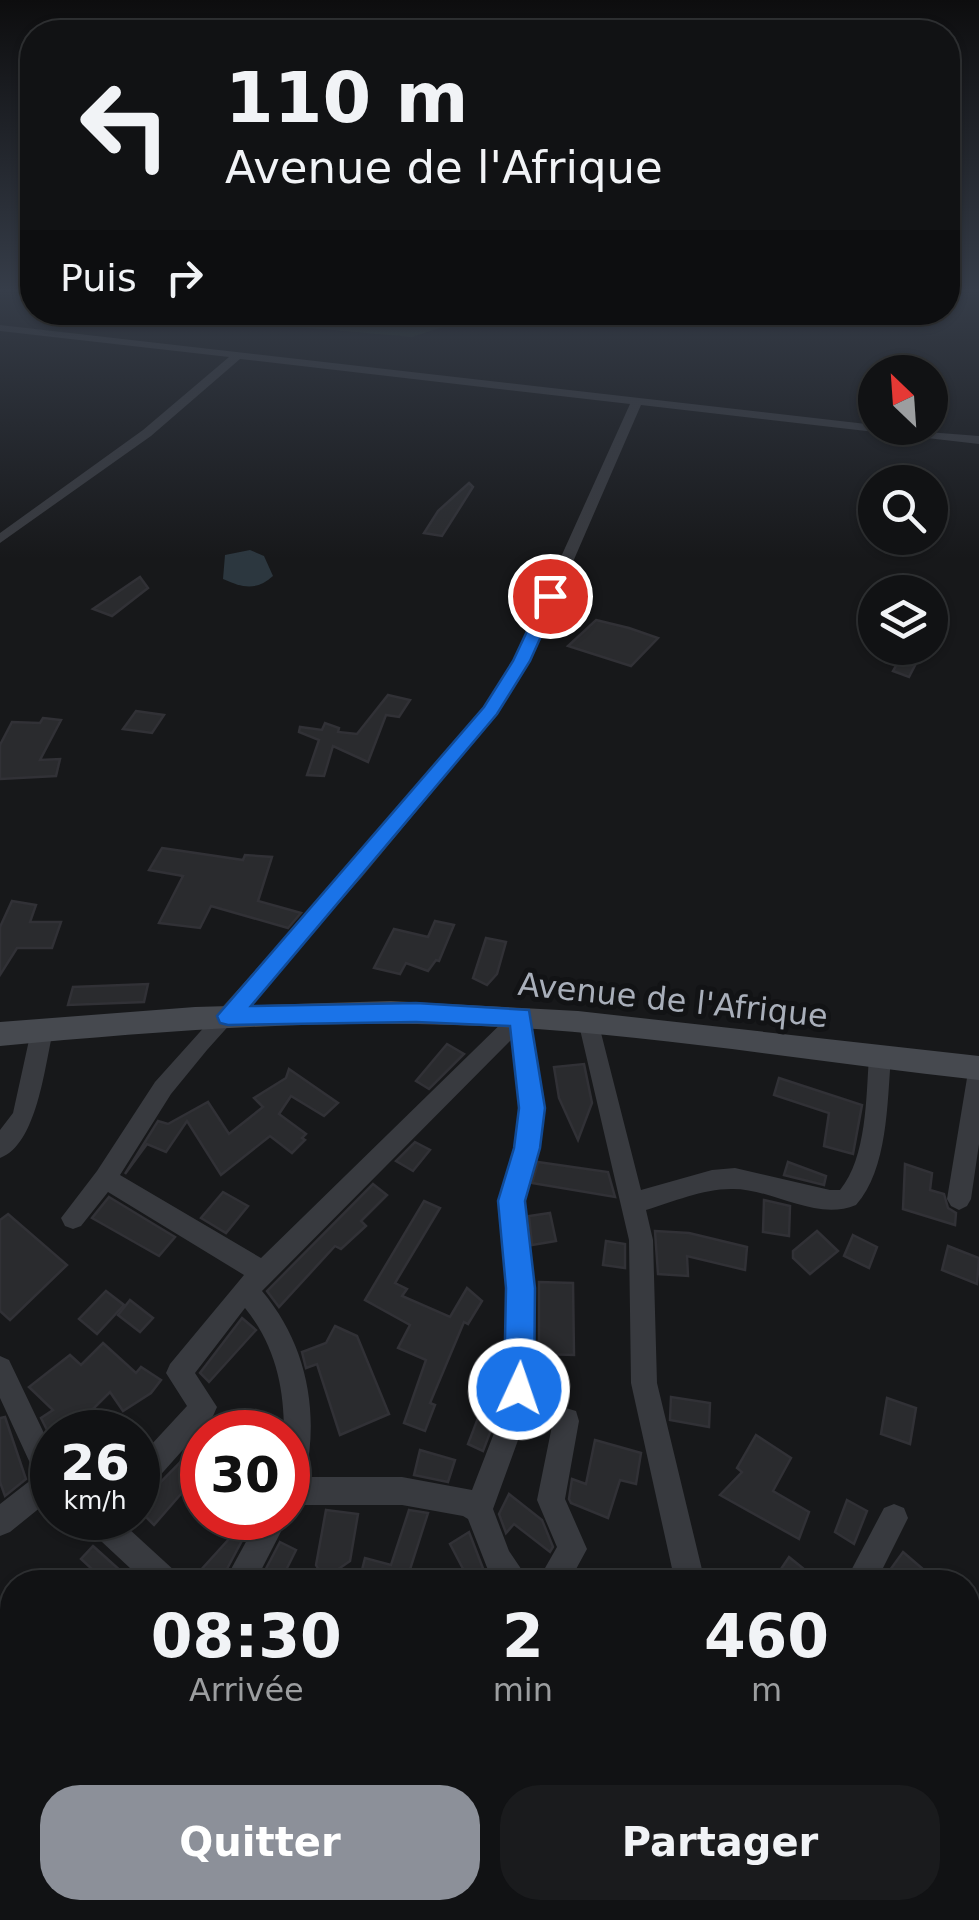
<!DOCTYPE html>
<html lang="fr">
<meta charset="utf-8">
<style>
body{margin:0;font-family:"DejaVu Sans",sans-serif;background:#1a1b1d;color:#f1f3f6;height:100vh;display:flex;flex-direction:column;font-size:38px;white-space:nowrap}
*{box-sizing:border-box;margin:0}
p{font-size:32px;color:#9c9ea0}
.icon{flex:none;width:55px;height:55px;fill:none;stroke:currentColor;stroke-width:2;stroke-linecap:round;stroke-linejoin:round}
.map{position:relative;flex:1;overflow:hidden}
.side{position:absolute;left:0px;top:1570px;width:980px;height:350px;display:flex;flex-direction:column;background:#111214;border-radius:40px 40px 0 0;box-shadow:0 2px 8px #0004,0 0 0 2px #303234}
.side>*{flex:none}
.top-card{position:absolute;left:20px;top:20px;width:940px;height:305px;border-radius:40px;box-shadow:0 2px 8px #0004,0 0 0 2px #303234;background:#111214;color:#f1f3f6;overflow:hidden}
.needle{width:65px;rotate:335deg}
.buttons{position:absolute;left:858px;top:355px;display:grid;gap:20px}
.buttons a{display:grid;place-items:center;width:90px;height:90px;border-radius:50%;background:#111214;box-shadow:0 2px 8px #0004,0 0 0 2px #303234;font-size:50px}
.speed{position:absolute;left:30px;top:1410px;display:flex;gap:20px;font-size:50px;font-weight:700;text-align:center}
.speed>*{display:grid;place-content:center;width:130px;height:130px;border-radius:50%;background:#111214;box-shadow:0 2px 8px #0004,0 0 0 2px #303234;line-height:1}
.speed small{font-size:25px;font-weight:400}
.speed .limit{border:15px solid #d22;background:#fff;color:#111}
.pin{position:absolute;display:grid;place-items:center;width:85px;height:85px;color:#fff;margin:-42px;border:5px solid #fff;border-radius:50%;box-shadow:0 2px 10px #0007}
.me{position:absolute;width:110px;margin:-55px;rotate:3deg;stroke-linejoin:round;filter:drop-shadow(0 0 8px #0008)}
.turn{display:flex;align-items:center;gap:35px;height:210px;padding:0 40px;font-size:45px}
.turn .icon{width:130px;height:130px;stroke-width:2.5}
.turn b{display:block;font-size:70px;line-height:85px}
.then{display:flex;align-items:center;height:95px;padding:0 40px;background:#0003;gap:20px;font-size:38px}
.eta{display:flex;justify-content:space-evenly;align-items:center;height:170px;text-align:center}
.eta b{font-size:60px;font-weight:800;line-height:70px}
.button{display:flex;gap:20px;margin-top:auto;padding:20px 40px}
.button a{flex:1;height:115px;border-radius:40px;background:#8c9099;color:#fff;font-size:40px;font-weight:800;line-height:115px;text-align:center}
.button a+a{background:#1a1b1d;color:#f1f3f6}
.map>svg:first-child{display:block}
.green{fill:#1d251e}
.water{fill:#2c373f}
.building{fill:#2a2b2e;stroke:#313136;stroke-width:2.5}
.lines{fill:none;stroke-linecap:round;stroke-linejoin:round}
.street{fill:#383a3f;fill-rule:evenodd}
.secondary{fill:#46494f;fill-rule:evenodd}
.route{fill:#1a73e8;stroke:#114b97;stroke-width:2.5}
.labels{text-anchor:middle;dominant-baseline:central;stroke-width:10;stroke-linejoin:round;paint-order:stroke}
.street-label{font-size:32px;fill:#a9afba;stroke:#121315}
</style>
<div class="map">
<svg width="979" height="1920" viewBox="0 0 979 1920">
<rect width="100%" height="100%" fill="#17181a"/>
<path class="green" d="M 138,313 L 475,312 L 475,313 L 468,319 L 412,337 Z"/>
<path class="water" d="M 250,550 L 264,556 L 273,576 C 256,591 243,588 223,579 L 225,555 Z"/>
<g class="building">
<path d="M 469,483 L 473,487 L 442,536 L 424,533 L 438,511 Z"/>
<path d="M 140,577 L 148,588 L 112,616 L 93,609 Z"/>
<path d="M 596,620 L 629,628 L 658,638 L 631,666 L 568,646 Z"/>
<path d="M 906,648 L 924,648 L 909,677 L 893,671 Z"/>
<path d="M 388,695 L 410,700 L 399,717 L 386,715 L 368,762 L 333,746 L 324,776 L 307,775 L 319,740 L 299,732 L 300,727 L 322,730 L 325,723 L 339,728 L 338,732 L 357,734 Z"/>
<path d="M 136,711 L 164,715 L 152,733 L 123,729 Z"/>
<path d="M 43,718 L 61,720 L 40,760 L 60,759 L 56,776 L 0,779 L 0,745 L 12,722 L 40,723 Z"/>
<path d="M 162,848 L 243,860 L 245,855 L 272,857 L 258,901 L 301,913 L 288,928 L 211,906 L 200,928 L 159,923 L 183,876 L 149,870 Z"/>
<path d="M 12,901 L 36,905 L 30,922 L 61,922 L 52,948 L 17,948 L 0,975 L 0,927 Z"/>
<path d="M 435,921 L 454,925 L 439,961 L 436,960 L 428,971 L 406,963 L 400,974 L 374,968 L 394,929 L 428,937 Z"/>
<path d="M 486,938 L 506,942 L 497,974 L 487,985 L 473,978 Z"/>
<path d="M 148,984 L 144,1002 L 68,1005 L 73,987 Z"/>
<path d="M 447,1044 L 464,1054 L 429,1089 L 416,1081 Z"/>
<path d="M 584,1064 L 592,1103 L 578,1140 L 559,1098 L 554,1067 Z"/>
<path d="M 289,1069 L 338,1103 L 324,1116 L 291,1096 L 279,1114 L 306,1134 L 302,1138 L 305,1140 L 292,1153 L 270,1136 L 221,1175 L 187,1121 L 166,1152 L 147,1144 L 125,1174 L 158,1121 L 168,1124 L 208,1102 L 229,1134 L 263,1107 L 254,1098 L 286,1078 Z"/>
<path d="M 779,1078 L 862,1105 L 853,1154 L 824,1146 L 829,1113 L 774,1095 Z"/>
<path d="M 415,1142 L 430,1150 L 413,1171 L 396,1161 Z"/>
<path d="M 538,1162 L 608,1172 L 615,1197 L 532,1183 Z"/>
<path d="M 788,1162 L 826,1176 L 824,1185 L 784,1175 Z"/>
<path d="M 905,1164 L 932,1173 L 930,1190 L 944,1194 L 948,1208 L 956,1213 L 955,1225 L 903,1209 Z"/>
<path d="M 373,1184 L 387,1195 L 361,1221 L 366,1226 L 341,1249 L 335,1246 L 279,1307 L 267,1291 Z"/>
<path d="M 223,1192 L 248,1206 L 226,1233 L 201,1218 Z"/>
<path d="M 109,1197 L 175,1237 L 159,1256 L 92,1218 Z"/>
<path d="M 764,1200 L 790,1206 L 789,1236 L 763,1232 Z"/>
<path d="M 424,1201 L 440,1208 L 395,1283 L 407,1289 L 402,1296 L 450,1317 L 467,1288 L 482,1301 L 468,1324 L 464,1322 L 430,1403 L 435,1405 L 425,1431 L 404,1423 L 426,1360 L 398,1348 L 410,1325 L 365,1300 Z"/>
<path d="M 550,1213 L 556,1241 L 532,1245 L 529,1216 Z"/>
<path d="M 8,1214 L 67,1265 L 10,1320 L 0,1311 L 0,1220 Z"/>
<path d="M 655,1231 L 689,1233 L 747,1247 L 745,1270 L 687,1256 L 688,1276 L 658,1274 Z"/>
<path d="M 817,1231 L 838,1251 L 810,1274 L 793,1258 L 793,1251 Z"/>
<path d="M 853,1235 L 877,1247 L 869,1268 L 844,1256 Z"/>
<path d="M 606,1241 L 625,1244 L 625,1268 L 603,1265 Z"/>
<path d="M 948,1246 L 979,1258 L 977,1284 L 942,1270 Z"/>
<path d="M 539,1282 L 573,1283 L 574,1355 L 539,1354 Z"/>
<path d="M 106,1291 L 124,1305 L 97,1334 L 79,1319 Z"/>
<path d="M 130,1300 L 153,1318 L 140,1332 L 118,1315 Z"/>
<path d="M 242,1318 L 256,1330 L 209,1382 L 200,1373 Z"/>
<path d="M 335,1326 L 357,1336 L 389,1414 L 340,1435 L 317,1364 L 306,1368 L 302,1352 L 326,1343 Z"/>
<path d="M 103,1343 L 136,1373 L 141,1367 L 161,1380 L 151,1393 L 123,1411 L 110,1392 L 75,1427 L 66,1432 L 48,1432 L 41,1418 L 53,1410 L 29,1387 L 70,1355 L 81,1365 Z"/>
<path d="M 499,1351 L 505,1352 L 499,1409 L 483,1451 L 468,1444 L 483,1405 L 491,1408 Z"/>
<path d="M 671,1397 L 710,1403 L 709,1427 L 670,1420 Z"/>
<path d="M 887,1398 L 916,1408 L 910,1444 L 881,1434 Z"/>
<path d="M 5,1417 L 26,1479 L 5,1496 L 0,1482 L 0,1418 Z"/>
<path d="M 756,1435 L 791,1458 L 773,1491 L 809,1512 L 799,1539 L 720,1495 L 742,1472 L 737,1468 Z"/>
<path d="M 202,1440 L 202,1464 L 182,1483 L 187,1487 L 154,1525 L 138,1509 L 138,1496 L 151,1492 Z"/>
<path d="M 595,1440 L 641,1453 L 636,1484 L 620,1480 L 608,1518 L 571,1503 L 569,1499 L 572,1479 L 586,1484 Z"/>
<path d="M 420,1450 L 455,1460 L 448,1482 L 414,1475 Z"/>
<path d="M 509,1494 L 542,1520 L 553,1547 L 550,1552 L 514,1524 L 506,1533 L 499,1514 Z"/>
<path d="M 847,1500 L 867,1511 L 854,1544 L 835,1532 Z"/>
<path d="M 326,1510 L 358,1514 L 350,1561 L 324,1579 L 316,1565 Z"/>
<path d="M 409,1510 L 428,1513 L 406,1582 L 359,1582 L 365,1558 L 391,1565 Z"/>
<path d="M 248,1518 L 254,1518 L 220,1582 L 190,1582 Z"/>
<path d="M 469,1532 L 484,1571 L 493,1582 L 470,1582 L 450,1544 Z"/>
<path d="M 280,1542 L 296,1550 L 280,1582 L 259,1582 Z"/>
<path d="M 93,1546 L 133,1582 L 106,1582 L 81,1559 Z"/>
<path d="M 903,1552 L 938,1582 L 904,1582 L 890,1570 Z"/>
<path d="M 789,1557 L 820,1582 L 786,1582 L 777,1575 Z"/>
</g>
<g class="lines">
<g class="street">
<path d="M 0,325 L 875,425 L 875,428 L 979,436 L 979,444 L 641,405 L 530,661 L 497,714 L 362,877 L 207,1050 L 171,1094 L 120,1175 L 261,1258 L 514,1011 L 528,1011 L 543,1107 L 538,1148 L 524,1201 L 533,1288 L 535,1368 L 529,1410 L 493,1509 L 509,1551 L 530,1582 L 497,1582 L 488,1570 L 468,1519 L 463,1516 L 402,1505 L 288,1505 L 288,1432 L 284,1432 C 284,1386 275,1345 245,1308 L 195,1373 L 217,1407 L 213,1416 L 148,1489 L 138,1493 L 138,1459 L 187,1406 L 166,1373 L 170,1364 L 244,1275 L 108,1192 L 81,1226 L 73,1229 L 65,1226 L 61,1218 L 97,1171 L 155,1082 L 348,867 L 485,707 L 514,661 L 630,404 L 240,359 L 151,436 L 0,543 L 0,533 L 143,430 L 229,357 L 0,331 ZM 513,1038 L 521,1107 L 516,1148 L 500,1201 L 509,1288 L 509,1368 L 503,1410 L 472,1490 L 402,1477 L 305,1477 C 320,1411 306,1343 262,1291 Z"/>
<path d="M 589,1017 L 596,1019 L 599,1025 L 641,1190 L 712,1170 L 735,1168 L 830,1190 L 840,1190 C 867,1157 866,1097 869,1057 L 872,1051 L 880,1048 L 888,1051 L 891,1057 C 887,1103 888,1169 856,1205 C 815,1222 773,1188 731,1189 C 702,1189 673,1202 646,1210 L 653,1240 L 657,1383 L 705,1582 L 675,1582 L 631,1383 L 629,1240 L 579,1025 L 582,1019 Z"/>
<path d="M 42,1023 L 49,1025 L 53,1031 C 45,1065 37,1145 0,1158 L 0,1130 L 13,1113 L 31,1031 L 35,1025 Z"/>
<path d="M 979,1063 L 979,1144 L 971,1199 L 967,1206 L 959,1210 L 951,1206 L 947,1199 L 968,1072 L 971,1066 Z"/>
<path d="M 0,1356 L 9,1360 L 52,1450 L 52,1498 L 10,1532 L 0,1536 L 0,1504 L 36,1476 L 0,1398 Z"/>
<path d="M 566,1408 L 576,1411 L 579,1421 L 565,1499 L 587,1549 L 569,1582 L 537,1582 L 557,1547 L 537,1500 L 553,1421 L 556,1411 Z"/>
<path d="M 894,1504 L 904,1508 L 908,1518 L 876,1582 L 845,1582 L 884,1508 Z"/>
<path d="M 288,1516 L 288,1518 L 255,1582 L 224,1582 L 259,1518 Z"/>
<path d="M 83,1518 L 117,1518 L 176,1572 L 181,1582 L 145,1582 L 87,1528 Z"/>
<rect x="968" y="1765" width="11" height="32"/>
<path d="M 149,1908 L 187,1908 L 182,1920 L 144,1920 Z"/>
<path d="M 333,1908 L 368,1908 L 373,1920 L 338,1920 Z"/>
<path d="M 383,1908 L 417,1908 L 412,1920 L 378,1920 Z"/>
<rect x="665" y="1908" width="34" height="12"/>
<path d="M 920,1908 L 954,1908 L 952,1920 L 920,1920 Z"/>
</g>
<path class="secondary" d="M 391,1001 L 578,1011 L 979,1056 L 979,1080 C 804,1061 629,1030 453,1025 C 301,1020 151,1032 0,1046 L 0,1022 L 195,1007 Z"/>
</g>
<linearGradient id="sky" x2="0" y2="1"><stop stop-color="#0d0d0e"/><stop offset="0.52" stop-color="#363d49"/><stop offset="1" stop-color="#363d49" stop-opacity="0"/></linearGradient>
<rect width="979" height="559" fill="url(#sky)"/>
<path class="route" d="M 545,593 L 559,596 L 530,661 L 497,714 L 251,1006 L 416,1003 L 529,1010 L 545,1108 L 540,1148 L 525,1201 L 535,1288 L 534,1389 L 530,1400 L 519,1404 L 508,1400 L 504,1389 L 506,1288 L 498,1201 L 514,1148 L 519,1108 L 510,1026 L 416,1022 L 228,1025 L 220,1023 L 217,1016 L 484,707 L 513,661 Z"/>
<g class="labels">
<g class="street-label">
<text transform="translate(673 1000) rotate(6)">Avenue de l'Afrique</text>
</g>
</g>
</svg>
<div class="buttons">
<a><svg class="needle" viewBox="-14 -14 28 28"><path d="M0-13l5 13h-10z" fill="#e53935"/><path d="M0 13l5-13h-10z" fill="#9c9ea0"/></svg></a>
<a><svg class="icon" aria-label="search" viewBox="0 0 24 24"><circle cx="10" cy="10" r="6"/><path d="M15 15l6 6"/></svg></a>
<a><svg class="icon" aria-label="layers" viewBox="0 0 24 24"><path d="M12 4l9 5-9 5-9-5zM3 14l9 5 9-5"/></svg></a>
</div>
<div class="speed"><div>26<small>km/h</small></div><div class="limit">30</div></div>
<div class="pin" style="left:550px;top:596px;background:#d93025"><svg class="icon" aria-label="arrive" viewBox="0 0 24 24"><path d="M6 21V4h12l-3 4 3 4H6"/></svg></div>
<svg class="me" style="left:519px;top:1389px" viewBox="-20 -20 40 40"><circle r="17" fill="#1a73e8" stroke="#fff" stroke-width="3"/><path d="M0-11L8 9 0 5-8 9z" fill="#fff"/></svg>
<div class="top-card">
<div class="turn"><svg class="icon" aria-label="left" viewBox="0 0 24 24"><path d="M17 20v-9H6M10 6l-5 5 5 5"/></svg><div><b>110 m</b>Avenue de l'Afrique</div></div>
<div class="then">Puis<svg class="icon" aria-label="right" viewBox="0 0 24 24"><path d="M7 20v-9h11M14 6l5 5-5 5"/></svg></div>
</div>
<section class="side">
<div class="eta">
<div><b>08:30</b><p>Arrivée</p></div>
<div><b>2</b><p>min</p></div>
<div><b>460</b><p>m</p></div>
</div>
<div class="button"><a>Quitter</a><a>Partager</a></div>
</section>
</div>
